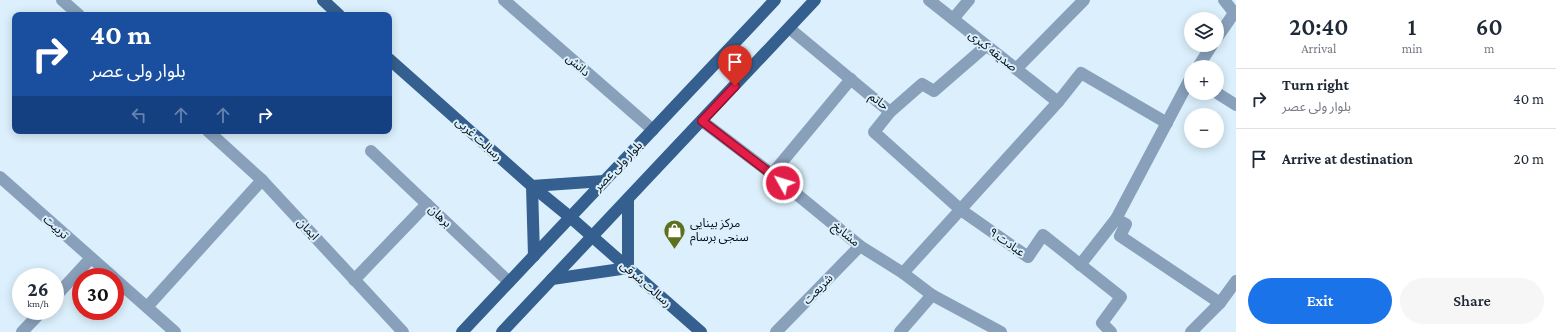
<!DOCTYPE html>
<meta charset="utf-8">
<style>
body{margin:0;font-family:"Crimson Pro","Noto Sans Arabic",serif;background:#f6f6f7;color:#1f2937;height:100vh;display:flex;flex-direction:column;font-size:15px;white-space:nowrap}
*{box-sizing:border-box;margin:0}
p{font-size:13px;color:#747a83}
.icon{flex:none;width:22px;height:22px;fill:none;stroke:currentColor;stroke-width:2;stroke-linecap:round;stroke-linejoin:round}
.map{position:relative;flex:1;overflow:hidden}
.details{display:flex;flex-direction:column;background:#fff;width:320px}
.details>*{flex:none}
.banner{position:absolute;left:12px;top:12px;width:380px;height:122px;border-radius:8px;box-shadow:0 2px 10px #0003;background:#1a4fa0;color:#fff;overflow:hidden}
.buttons{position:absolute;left:1184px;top:12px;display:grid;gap:8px}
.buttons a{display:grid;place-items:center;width:40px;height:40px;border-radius:50%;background:#fff;box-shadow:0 2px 10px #0003;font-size:20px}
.speed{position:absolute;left:12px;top:268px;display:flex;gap:8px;font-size:20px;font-weight:700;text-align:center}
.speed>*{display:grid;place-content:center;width:52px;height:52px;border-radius:50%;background:#fff;box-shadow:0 2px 10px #0003;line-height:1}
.speed small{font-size:10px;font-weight:400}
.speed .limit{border:6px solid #d22;background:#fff;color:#111}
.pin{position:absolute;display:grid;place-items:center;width:34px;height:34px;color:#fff;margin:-41px -17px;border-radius:50% 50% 50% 0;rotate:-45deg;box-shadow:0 0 4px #0007}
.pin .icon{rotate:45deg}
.me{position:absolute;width:44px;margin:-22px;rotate:309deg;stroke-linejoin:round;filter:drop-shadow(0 0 3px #0008)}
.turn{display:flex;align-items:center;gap:14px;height:84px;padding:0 12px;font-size:18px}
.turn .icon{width:52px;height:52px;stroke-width:2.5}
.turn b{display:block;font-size:28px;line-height:34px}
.lanes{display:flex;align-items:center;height:38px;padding:0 12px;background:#0003;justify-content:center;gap:20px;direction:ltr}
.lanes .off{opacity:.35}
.eta{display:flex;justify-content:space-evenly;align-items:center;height:68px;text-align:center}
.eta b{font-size:24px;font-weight:600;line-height:28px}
.primary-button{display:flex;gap:8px;margin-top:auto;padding:8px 12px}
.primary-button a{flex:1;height:46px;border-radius:24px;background:#1a73e8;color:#fff;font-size:16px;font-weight:600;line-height:46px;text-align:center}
.primary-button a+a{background:#f6f6f7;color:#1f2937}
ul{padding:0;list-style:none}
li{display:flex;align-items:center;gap:12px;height:60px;padding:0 12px;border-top:1px solid #e0e1e3}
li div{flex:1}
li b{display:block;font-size:15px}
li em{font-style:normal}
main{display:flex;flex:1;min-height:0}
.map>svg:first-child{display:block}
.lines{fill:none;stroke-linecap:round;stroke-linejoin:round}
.minor{stroke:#89a0bb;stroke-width:12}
.major{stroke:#355f8e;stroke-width:12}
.route-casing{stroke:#92132f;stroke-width:10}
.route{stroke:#e11d48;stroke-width:7}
.labels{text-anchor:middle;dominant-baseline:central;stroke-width:4;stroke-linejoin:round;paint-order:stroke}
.street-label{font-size:12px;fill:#030e14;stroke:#dbf0fc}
.poi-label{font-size:12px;fill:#030e14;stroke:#dbf0fc;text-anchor:start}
</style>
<main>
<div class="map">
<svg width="1236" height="332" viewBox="0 0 1236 332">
<rect width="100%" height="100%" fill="#dbf0fc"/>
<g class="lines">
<g class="minor">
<path d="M 62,0 L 79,15"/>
<path d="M 504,0 L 653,130"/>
<path d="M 929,0 L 1058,102"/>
<path d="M 1224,0 L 1236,15"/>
<path d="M 953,19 L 969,0"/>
<path d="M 789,28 L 890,112 L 922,84 L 934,91 L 986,46"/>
<path d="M 1217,38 L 1234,13"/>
<path d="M 1198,67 L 1212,45"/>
<path d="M 1016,69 L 1084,0"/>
<path d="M 1217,93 L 1236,105"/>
<path d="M 890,112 L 874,132 L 961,210 L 1028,257 L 1043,235 L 1121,297 L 1102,323 L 1111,332"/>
<path d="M 702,121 L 772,174 L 860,246 L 903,273 L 932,295 L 1001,332"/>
<path d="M 208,131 L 262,180 L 403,332"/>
<path d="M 371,151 L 509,282"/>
<path d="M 772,174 L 851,79"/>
<path d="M 0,177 L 113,277"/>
<path d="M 1116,219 L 1126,224 L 1120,236 L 1220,303"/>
<path d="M 1080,265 L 1116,219 L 1191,77"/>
<path d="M 903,273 L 1058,102 L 1081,73 L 1167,123"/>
<path d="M 115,279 L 175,332"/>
<path d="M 354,280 L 427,204"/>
<path d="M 55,297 L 91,258"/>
<path d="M 147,307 L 262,180"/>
<path d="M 22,332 L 42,311"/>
<path d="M 776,332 L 860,246"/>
<path d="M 900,332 L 932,295"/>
<path d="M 1191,332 L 1220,303 L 1236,281"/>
</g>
<g class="major">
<path d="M 323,0 L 339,15"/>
<path d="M 389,59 L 532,186 L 570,217 L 701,332"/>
<path d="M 534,256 L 532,186 L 604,181"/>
<path d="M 552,279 L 628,268 L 628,199"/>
<path d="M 462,332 L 775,0"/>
<path d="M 502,332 L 815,0"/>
</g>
</g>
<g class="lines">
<defs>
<path id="route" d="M 735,86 L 702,121 L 783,183"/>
</defs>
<use href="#route" class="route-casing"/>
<use href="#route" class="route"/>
</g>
<defs>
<symbol id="shop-pin" viewBox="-11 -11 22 30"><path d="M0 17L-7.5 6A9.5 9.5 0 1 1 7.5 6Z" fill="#5e701e" stroke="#dbf0fc"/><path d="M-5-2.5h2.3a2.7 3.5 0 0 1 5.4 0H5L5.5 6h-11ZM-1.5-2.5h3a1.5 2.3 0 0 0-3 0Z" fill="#fff"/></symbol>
</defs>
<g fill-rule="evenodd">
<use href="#shop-pin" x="662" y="218" width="25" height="34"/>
</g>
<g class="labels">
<g class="street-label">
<text transform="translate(993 51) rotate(38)">صدیقه کبری</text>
<text transform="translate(578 65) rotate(41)">دانش</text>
<text transform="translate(879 101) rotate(37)">حاتم</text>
<text transform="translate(479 139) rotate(42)">رسالت غربی</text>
<text transform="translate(618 166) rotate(-46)">بلوار ولی عصر</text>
<text transform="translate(440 216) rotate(43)">برهان</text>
<text transform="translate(56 227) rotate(42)">تربیت</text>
<text transform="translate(308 229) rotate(47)">ایمان</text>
<text transform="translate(846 234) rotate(39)">مشایخ</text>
<text transform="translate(1007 242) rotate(35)">عبادت ۹</text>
<text transform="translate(646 284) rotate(41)">رسالت شرقی</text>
<text transform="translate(818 289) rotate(-46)">شریعت</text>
</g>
<g class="poi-label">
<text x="690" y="223">مرکز بینایی<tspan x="690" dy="14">سنجی برسام</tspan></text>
</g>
</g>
</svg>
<div class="buttons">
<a><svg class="icon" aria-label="layers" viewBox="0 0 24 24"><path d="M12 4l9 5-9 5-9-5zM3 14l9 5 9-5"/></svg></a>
<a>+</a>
<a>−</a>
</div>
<div class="speed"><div>26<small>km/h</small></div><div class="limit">30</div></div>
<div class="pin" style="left:735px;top:86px;background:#d93025"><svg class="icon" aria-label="arrive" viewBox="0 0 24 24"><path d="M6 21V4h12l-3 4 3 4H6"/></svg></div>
<svg class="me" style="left:783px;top:183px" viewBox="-20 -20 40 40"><circle r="17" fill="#e11d48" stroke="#fff" stroke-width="3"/><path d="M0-11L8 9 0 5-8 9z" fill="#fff"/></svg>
<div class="banner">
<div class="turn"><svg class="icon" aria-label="right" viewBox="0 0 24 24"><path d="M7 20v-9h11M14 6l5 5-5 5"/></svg><div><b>40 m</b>بلوار ولی عصر</div></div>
<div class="lanes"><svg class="icon off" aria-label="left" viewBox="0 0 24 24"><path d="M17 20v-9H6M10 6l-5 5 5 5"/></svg><svg class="icon off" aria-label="ahead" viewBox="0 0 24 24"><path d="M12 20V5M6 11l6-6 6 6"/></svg><svg class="icon off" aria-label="ahead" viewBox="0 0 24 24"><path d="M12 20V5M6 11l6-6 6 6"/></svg><svg class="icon" aria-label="right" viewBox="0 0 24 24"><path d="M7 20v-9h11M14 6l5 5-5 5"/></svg></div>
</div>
</div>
<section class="details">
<div class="eta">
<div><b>20:40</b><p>Arrival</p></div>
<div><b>1</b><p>min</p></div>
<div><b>60</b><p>m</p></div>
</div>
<ul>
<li><svg class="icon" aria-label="right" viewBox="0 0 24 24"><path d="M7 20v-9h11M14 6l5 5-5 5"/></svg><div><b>Turn right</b><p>بلوار ولی عصر</p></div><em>40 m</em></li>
<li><svg class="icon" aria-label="arrive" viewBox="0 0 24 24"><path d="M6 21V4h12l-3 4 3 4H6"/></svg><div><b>Arrive at destination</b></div><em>20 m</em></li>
</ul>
<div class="primary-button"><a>Exit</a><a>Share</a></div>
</section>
</main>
